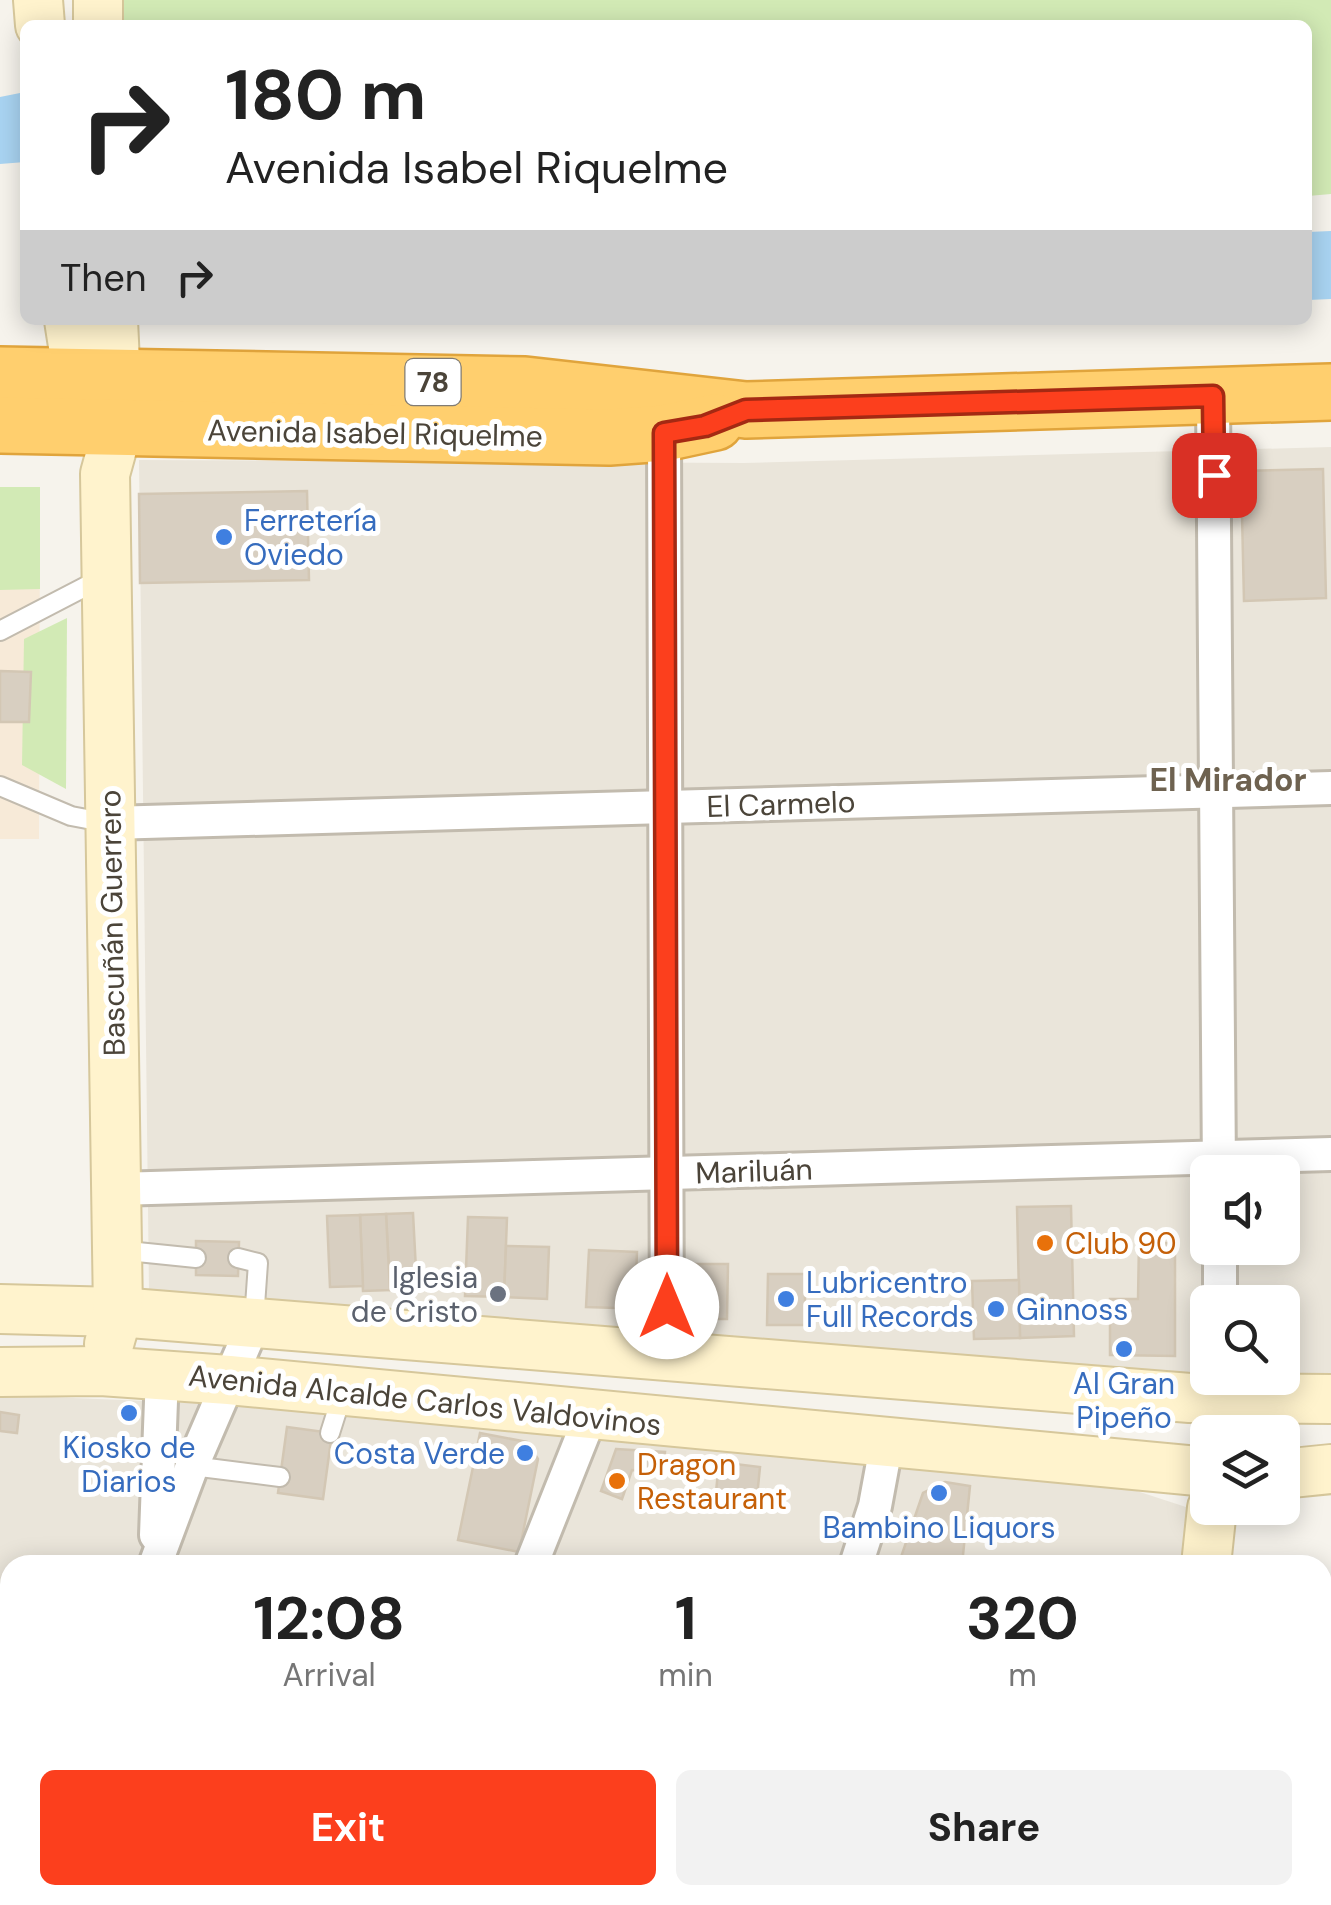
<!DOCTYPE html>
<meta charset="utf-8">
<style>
body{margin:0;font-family:"DM Sans",sans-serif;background:#f2f2f2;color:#222;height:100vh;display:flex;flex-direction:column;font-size:38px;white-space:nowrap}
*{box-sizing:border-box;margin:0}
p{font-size:32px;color:#767676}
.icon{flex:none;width:55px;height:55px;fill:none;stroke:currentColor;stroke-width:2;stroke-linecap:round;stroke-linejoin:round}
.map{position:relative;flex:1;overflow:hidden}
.sheet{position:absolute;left:0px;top:1555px;width:1332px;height:350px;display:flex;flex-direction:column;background:#fff;border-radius:30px 30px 0 0;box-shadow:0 5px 25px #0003}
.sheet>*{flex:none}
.guide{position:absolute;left:20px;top:20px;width:1292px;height:305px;border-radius:15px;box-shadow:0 5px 25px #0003;background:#fff;color:#222;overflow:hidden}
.buttons{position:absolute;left:1190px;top:1155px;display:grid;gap:20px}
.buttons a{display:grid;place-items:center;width:110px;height:110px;border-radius:15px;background:#fff;box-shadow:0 5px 25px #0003;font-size:50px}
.pin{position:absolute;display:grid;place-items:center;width:85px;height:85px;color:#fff;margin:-42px;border-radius:20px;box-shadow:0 5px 15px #0006}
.me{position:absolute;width:110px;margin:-55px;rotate:0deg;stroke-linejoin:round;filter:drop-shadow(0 0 8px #0008)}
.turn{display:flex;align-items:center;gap:35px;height:210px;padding:0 40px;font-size:45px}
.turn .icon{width:130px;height:130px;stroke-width:2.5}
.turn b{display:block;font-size:70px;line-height:85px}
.then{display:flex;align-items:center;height:95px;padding:0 40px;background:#0003;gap:20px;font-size:38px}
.eta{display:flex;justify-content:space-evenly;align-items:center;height:170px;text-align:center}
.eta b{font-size:60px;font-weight:700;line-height:70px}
.button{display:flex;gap:20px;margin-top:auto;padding:20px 40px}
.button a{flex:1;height:115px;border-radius:15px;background:#fc3f1d;color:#fff;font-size:40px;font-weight:700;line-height:115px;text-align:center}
.button a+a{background:#f2f2f2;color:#222}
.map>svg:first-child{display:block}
.residential{fill:#eae5da;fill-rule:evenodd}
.commercial{fill:#f7ead8}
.green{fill:#d2eab5}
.water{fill:#a9d4f2}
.building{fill:#d8cfc1;stroke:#d3c7b4;stroke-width:2.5}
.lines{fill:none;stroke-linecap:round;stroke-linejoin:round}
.lane-casing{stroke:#c2bbae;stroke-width:22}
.street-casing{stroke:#c2bbae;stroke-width:38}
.secondary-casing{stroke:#d6c79b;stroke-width:52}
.highway-casing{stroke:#e0a43c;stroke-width:60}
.lane{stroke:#fff;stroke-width:18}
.street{stroke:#fff;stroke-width:32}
.secondary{stroke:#fff3cd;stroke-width:48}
.highway{stroke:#ffcf6e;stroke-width:55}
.route-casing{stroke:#a42913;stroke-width:25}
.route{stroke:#fc3f1d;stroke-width:18}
.shop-dot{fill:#3f7fe0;stroke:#fff;stroke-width:4}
.food-dot{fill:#e8710a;stroke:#fff;stroke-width:4}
.worship-dot{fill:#6b7280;stroke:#fff;stroke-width:4}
.labels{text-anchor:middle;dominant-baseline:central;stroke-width:10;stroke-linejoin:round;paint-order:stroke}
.shield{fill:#fff;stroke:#817c74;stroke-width:2.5}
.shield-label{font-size:28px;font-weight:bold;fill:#4b4439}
.street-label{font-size:30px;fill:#4b4439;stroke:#fff}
.shop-label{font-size:30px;fill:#366cbe;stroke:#fff;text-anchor:start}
.food-label{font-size:30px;fill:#c56008;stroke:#fff;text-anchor:start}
.worship-label{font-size:30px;fill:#5b616d;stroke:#fff;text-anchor:end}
.neighbourhood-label{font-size:32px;font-weight:bold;fill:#6e6250;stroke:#fff}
</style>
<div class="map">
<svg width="1331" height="1905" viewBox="0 0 1331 1905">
<rect width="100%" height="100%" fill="#f6f3ec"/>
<g class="residential">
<path d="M 1331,447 L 1331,1391 L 149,1292 L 139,460 L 744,463 ZM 1208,1172 L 1282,1172 L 1282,1248 L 1208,1248 ZM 1208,1302 L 1282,1302 L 1282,1378 L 1208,1378 Z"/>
<path d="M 0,1395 L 290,1407 L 1100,1479 L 1189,1508 L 1183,1565 L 10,1565 L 10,1895 L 1054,1895 L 1050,1905 L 0,1905 Z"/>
</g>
<path class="commercial" d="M 0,487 L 40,487 L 39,839 L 0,839 Z"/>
<g class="green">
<path d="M 120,0 L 1331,0 L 1331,194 L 1308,196 L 1308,25 L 120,25 Z"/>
<path d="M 0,487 L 40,487 L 40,589 L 0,590 Z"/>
<path d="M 67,618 L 66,789 L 22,765 L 24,639 Z"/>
</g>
<g class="water">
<path d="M 25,92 L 25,162 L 0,164 L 0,97 Z"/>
<path d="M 1331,231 L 1331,299 L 1308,300 L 1308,232 Z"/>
</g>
<g class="building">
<path d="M 1323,469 L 1326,598 L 1244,601 L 1241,471 Z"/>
<path d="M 307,491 L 309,580 L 140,583 L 139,494 Z"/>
<path d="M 0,671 L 31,672 L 29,722 L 0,722 Z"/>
<path d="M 1071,1206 L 1074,1336 L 1020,1338 L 1017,1207 Z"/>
<path d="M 413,1213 L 417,1289 L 390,1290 L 386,1214 Z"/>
<path d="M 386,1214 L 390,1290 L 363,1291 L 360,1215 Z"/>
<path d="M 360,1215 L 363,1286 L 330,1287 L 327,1216 Z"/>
<path d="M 468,1217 L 507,1218 L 504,1297 L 465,1296 Z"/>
<path d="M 196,1241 L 239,1242 L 238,1276 L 196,1275 Z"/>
<path d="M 1139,1243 L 1175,1243 L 1175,1356 L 1110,1355 L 1110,1299 L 1138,1299 Z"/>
<path d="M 506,1246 L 549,1247 L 547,1299 L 504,1297 Z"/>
<path d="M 589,1250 L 637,1252 L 635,1299 L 617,1308 L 586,1307 Z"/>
<path d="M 689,1264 L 728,1264 L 727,1319 L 694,1319 L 688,1311 Z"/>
<path d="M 768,1274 L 805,1274 L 805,1325 L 767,1325 Z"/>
<path d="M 1019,1280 L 1020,1338 L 974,1339 L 972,1281 Z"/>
<path d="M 0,1412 L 19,1415 L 17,1433 L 0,1431 Z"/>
<path d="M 287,1427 L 332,1433 L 323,1499 L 278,1493 Z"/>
<path d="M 480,1433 L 527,1442 L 538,1459 L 519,1552 L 458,1540 Z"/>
<path d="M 616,1449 L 665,1452 L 663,1472 L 632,1470 L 622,1499 L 601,1491 Z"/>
<path d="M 719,1462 L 760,1467 L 757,1497 L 716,1492 Z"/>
<path d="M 945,1482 L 970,1486 L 962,1565 L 933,1565 L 901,1557 L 923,1493 Z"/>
<path d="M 1322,1745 L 1331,1748 L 1331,1867 L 1322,1863 Z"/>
</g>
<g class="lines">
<defs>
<g id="lane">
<path d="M 0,631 L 102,578"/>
<path d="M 0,786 L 71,816 L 108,823"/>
<path d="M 118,1250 L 196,1258"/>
<path d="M 238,1258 L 258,1263 L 254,1320"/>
<path d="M 330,1433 L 342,1395"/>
<path d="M 192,1466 L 280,1477"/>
</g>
<g id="street">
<path d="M 1213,396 L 1219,1172"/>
<path d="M 664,433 L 667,1355"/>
<path d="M 110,823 L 1331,788"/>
<path d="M 116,1189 L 1331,1154"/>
<path d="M 1220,1248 L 1220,1302"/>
<path d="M 156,1535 L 162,1374"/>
<path d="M 155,1565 L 192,1466 L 253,1325"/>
<path d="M 531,1565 L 590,1417"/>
<path d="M 856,1565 L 875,1506 L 887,1441"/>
<path d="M 33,1905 L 37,1895"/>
<path d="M 393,1905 L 397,1895"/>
<path d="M 721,1905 L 725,1895"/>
</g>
<g id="secondary">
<path d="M 38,0 L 40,25"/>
<path d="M 98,0 L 98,25"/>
<path d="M 69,320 L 83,410"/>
<path d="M 0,1309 L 118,1312 L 1190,1398 L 1331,1399"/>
<path d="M 109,1344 L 118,1312 L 105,474 L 118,427 L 113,320"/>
<path d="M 0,1372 L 101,1371 L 229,1380 L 1208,1472"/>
<path d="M 1282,1474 L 1331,1469"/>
<path d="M 1206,1565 L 1212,1508"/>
<path d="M 1078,1905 L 1082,1895"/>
</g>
<g id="highway">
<path d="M 0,375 L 525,385 L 746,410 L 1331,392"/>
<path d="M 0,425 L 609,437 L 664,433 L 715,422"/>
</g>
</defs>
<use href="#lane" class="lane-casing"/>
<use href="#street" class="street-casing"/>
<use href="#secondary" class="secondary-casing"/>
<use href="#highway" class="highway-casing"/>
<use href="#lane" class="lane"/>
<use href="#street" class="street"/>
<use href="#secondary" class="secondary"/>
<use href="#highway" class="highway"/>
</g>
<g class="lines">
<defs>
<path id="route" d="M 667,1307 L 664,433 L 705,426 L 746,410 L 1213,396 L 1214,475"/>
</defs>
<use href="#route" class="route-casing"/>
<use href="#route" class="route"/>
</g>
<g class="shop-dot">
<circle cx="224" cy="537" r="10"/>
<circle cx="786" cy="1299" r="10"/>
<circle cx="996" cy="1309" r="10"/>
<circle cx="1124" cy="1349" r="10"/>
<circle cx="129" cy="1413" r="10"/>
<circle cx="525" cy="1453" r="10"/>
<circle cx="939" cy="1493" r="10"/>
</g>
<g class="food-dot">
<circle cx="1045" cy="1243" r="10"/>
<circle cx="617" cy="1481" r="10"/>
</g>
<circle class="worship-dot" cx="498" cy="1294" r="10"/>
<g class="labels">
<rect class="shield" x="405.5" y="359" width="55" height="46" rx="8"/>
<g class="shield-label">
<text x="433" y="382">78</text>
</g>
<g class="street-label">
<text transform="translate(375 433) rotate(1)">Avenida Isabel Riquelme</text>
<text transform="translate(781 804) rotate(-2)">El Carmelo</text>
<text transform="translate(112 923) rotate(-91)">Bascuñán Guerrero</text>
<text transform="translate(754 1171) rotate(-2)">Mariluán</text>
<text transform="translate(425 1400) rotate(6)">Avenida Alcalde Carlos Valdovinos</text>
</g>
<g class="shop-label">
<text x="244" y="520">Ferretería<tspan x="244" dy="34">Oviedo</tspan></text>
<text x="806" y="1282">Lubricentro<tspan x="806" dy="34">Full Records</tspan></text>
<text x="1016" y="1309">Ginnoss</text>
<text x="1124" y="1383" text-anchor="middle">Al Gran<tspan x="1124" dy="34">Pipeño</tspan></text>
<text x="129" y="1447" text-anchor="middle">Kiosko de<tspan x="129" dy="34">Diarios</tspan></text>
<text x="505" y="1453" text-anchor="end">Costa Verde</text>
<text x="939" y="1527" text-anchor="middle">Bambino Liquors</text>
</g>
<g class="food-label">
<text x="1065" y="1243">Club 90</text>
<text x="637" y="1464">Dragon<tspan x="637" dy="34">Restaurant</tspan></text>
</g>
<g class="worship-label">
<text x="478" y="1277">Iglesia<tspan x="478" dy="34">de Cristo</tspan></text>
</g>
<g class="neighbourhood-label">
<text x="1228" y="780">El Mirador</text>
</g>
</g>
</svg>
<div class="buttons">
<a><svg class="icon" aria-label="sound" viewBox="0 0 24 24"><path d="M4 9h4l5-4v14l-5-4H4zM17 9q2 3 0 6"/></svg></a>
<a><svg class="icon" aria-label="search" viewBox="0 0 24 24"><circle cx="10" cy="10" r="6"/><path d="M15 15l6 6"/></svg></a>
<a><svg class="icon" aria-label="layers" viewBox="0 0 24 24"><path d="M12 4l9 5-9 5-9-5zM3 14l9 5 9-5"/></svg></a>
</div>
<div class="pin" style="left:1214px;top:475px;background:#d93025"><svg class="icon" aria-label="arrive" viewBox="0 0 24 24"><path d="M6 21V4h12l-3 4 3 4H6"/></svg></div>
<svg class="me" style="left:667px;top:1307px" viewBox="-20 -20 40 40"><circle r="19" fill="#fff"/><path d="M0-13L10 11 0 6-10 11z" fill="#fc3f1d"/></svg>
<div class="guide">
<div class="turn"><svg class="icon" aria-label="right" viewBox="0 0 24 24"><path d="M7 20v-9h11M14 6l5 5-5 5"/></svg><div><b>180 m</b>Avenida Isabel Riquelme</div></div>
<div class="then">Then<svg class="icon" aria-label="right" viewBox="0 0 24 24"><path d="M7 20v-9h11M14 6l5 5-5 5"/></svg></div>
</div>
<section class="sheet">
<div class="eta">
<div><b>12:08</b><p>Arrival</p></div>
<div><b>1</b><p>min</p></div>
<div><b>320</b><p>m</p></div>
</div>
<div class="button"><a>Exit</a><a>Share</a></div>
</section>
</div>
